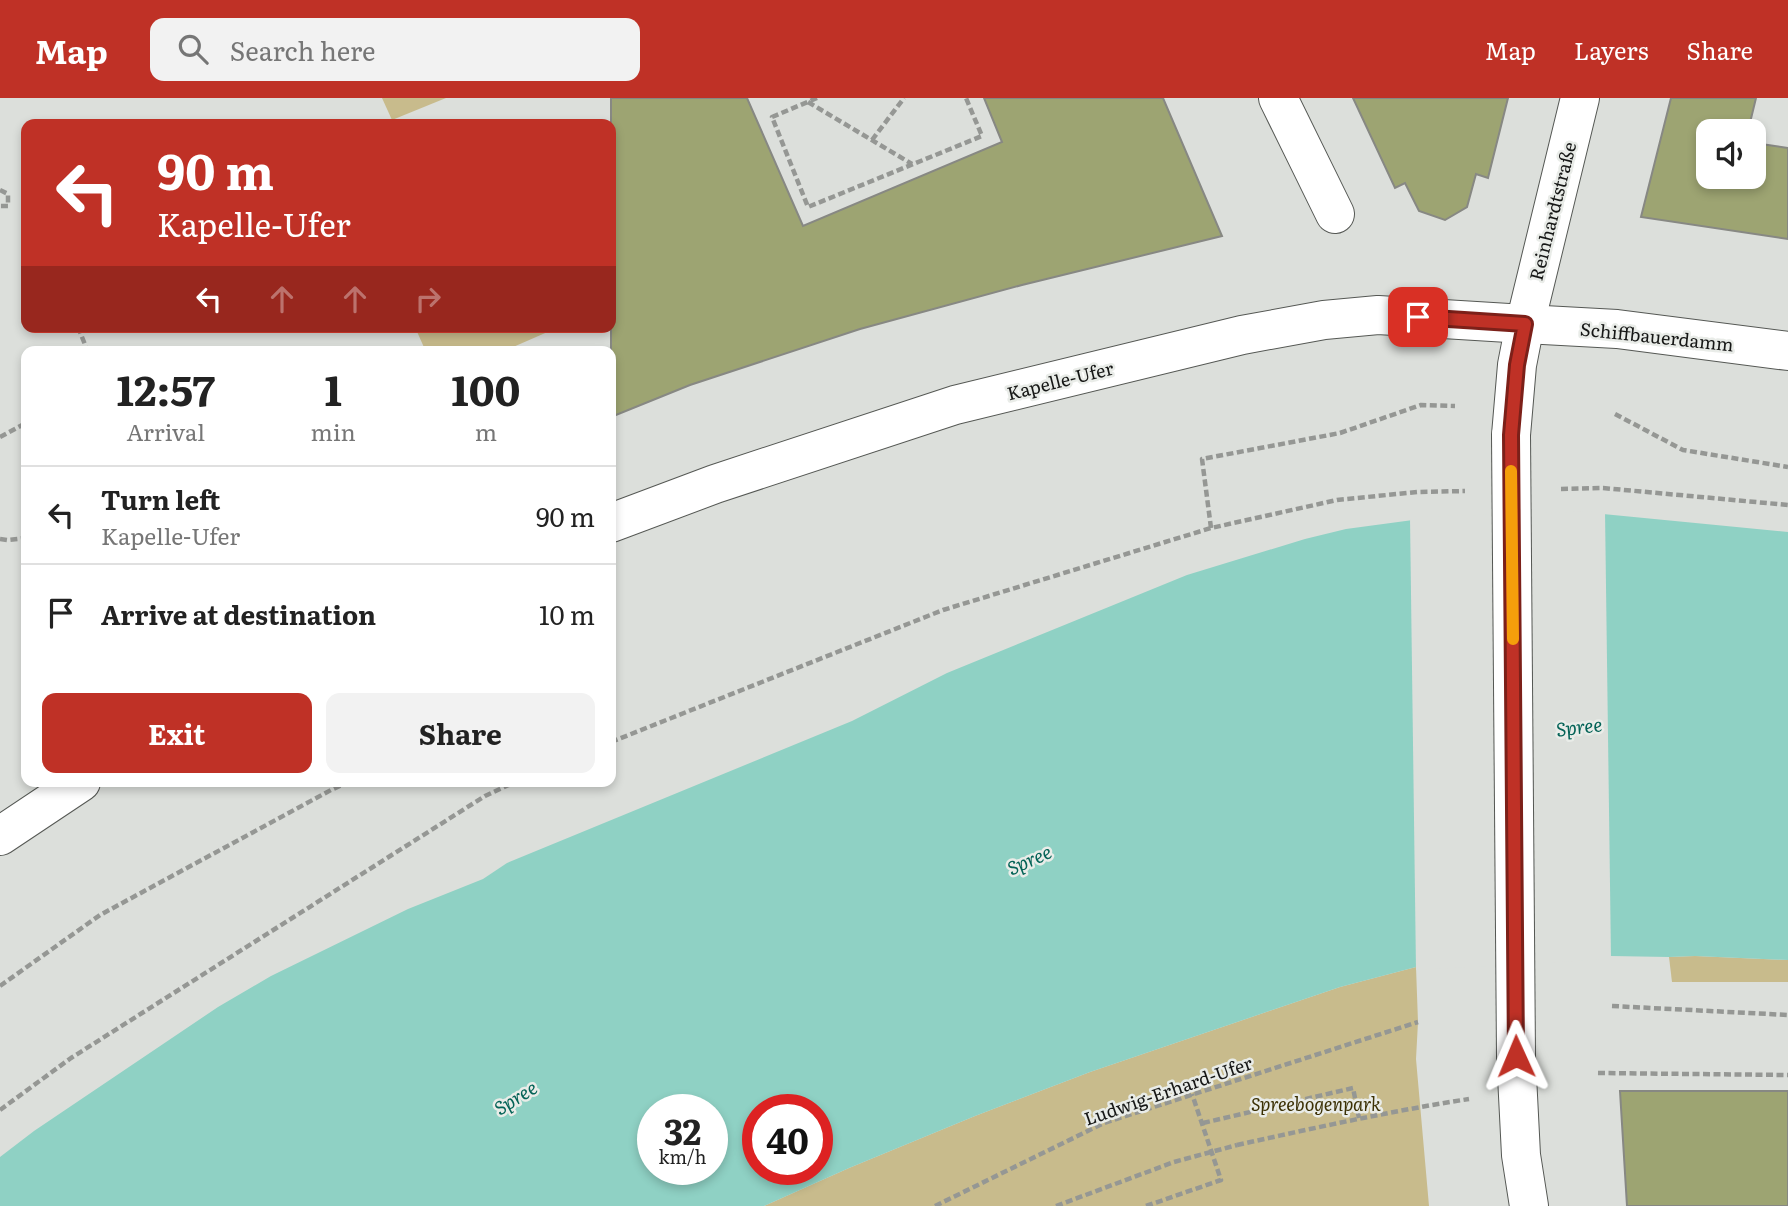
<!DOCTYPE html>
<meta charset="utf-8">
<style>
body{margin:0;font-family:Literata,serif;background:#f2f2f2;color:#222;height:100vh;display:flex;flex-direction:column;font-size:26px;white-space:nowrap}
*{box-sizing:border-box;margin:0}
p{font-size:23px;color:#767676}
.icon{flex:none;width:38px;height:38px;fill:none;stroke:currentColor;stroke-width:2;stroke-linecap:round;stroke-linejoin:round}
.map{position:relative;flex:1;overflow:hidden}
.side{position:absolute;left:21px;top:248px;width:595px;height:441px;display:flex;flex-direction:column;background:#fff;border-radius:14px;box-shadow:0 4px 10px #0003}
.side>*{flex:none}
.banner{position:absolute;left:21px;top:21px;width:595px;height:214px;border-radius:14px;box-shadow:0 4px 10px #0003;background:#bf3126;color:#fff;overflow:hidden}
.controls{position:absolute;left:1696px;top:21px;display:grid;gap:14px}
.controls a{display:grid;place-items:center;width:70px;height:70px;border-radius:14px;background:#fff;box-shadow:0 4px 10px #0003;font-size:35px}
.speed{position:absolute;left:637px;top:996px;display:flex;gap:14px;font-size:35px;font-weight:700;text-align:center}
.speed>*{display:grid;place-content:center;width:91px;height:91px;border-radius:50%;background:#fff;box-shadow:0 4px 10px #0003;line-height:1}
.speed small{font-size:18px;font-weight:400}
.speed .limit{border:10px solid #d22;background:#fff;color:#111}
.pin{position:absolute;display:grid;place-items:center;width:60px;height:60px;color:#fff;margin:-30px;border-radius:14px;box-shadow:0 4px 10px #0006}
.me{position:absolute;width:77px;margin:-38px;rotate:359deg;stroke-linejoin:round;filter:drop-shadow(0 0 5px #0008)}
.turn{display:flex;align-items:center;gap:24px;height:147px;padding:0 21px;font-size:32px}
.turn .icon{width:91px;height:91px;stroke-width:2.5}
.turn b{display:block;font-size:49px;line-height:60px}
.lanes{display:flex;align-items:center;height:66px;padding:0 21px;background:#0003;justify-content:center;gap:35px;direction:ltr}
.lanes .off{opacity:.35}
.eta{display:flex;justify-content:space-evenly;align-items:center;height:119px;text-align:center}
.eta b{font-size:42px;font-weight:700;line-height:49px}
.button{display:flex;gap:14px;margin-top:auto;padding:14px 21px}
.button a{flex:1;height:80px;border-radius:14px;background:#bf3126;color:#fff;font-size:28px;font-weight:700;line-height:80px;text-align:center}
.button a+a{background:#f2f2f2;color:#222}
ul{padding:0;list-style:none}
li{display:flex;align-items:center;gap:21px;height:98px;padding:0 21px;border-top:2px solid #e0e0e0}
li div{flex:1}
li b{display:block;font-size:26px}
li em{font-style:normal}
header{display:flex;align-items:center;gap:42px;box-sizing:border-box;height:98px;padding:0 35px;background:#bf3126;color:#fff}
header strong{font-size:33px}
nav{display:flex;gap:38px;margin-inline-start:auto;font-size:24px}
.search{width:490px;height:63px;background:#f2f2f2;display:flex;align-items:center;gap:18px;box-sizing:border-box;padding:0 24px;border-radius:14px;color:#767676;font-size:26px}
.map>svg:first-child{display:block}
.green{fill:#c8bb8c}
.water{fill:#8fd1c4;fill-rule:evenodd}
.pier{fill:#dcdfdb}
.building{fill:#9da472;stroke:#878883;stroke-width:2}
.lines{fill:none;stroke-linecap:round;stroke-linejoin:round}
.minor-casing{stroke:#555854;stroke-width:40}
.tertiary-casing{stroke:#555854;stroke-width:40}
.path{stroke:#959794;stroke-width:4.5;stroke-dasharray:7 3.5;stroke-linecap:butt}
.minor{stroke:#fff;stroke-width:38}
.tertiary{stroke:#fff;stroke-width:38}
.tertiary-bridge-casing{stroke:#555854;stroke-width:40;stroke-linecap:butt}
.path-bridge{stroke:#959794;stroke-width:4.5;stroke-dasharray:7 3.5;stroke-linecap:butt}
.tertiary-bridge{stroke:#fff;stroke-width:38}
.route-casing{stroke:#7c2019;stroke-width:18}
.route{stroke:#bf3126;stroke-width:12}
.slow{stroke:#f59e0b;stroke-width:12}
.labels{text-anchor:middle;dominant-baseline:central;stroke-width:5;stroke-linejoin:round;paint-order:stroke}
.street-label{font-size:18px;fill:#161716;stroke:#e9ece8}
.park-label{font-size:18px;font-style:italic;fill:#3b3004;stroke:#e9ece8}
.water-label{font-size:19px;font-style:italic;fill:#046357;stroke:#e9ece8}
</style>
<header>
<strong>Map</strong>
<div class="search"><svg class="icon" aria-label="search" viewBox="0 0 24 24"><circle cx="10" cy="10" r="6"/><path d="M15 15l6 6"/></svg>Search here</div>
<nav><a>Map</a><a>Layers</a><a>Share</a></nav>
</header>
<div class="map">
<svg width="1788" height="1108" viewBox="0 0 1788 1108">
<rect width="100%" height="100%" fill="#dcdfdb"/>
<g class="green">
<path d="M 382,0 L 446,0 L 392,22 Z"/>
<path d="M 415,229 L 559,229 L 502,254 L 426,254 Z"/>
<path d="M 1695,858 L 1788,862 L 1788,884 L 1672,884 L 1669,859 Z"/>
<path d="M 1416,869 L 1418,924 L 1416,961 L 1429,1108 L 764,1108 L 849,1070 L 975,1018 L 1090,974 L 1340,889 Z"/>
</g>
<path class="water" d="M 1603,416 L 1788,434 L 1788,862 L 1695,858 L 1669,859 L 1611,858 L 1416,869 L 1340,889 L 1090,974 L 975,1018 L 849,1070 L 764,1108 L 0,1108 L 0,1059 L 34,1033 L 218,909 L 271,878 L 408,811 L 483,781 L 507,765 L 852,623 L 947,575 L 1187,477 L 1305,441 L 1346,431 L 1413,422 ZM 653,1012 L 712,1012 L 712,1071 L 653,1071 ZM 758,1012 L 817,1012 L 817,1071 L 758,1071 Z"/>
<path class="pier" d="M 1605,413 L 1611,861 L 1416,872 L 1410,419 Z"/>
<g class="building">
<path d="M 611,0 L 747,0 L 803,128 L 1002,44 L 984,0 L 1163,0 L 1222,138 L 1022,187 L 860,231 L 690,287 L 611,319 Z"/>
<path d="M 1353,0 L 1508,0 L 1488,80 L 1476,76 L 1467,109 L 1445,122 L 1419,113 L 1405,85 L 1395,90 Z"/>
<path d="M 1671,0 L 1756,0 L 1748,33 L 1708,33 L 1708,79 L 1754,79 L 1754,45 L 1788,50 L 1788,141 L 1641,119 Z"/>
<path d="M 1620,993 L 1788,993 L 1788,1108 L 1627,1108 Z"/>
</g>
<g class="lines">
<defs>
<g id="minor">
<path d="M 1278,0 L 1335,116"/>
<path d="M 1525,226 L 1617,231 L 1788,253"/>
</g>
<g id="tertiary">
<path d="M 1511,337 L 1517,267 L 1525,226 L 1580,0"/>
<path d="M 611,425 L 715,386 L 955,307 L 1242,237 L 1324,222 L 1378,217 L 1525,226"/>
<path d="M 0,738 L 81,684"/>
<path d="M 1516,958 L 1521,1057 L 1529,1108"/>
</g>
</defs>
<use href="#minor" class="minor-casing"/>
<use href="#tertiary" class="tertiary-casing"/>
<g class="path">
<path d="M 817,0 L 772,19 L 808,109 L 982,38 L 966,0"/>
<path d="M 808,4 L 912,66"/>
<path d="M 872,42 L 904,0"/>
<path d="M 0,92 L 8,96 L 8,108 L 0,108"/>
<path d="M 78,229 L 88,254"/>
<path d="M 1615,316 L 1683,352 L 1788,369"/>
<path d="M 0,339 L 26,325"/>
<path d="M 1561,391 L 1603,390 L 1788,407"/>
<path d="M 1211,430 L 1202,361 L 1340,335 L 1421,307 L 1455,308"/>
<path d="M 0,441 L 7,442 L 26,440"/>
<path d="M 611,644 L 943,512 L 1211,430 L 1337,402 L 1417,394 L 1465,393"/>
<path d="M 0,888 L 100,817 L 331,692 L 348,684"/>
<path d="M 1612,908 L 1788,917"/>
<path d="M 1598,975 L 1788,977"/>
<path d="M 0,1012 L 71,960 L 485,698 L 515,684"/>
<path d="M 1203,1025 L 1353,990 L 1359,1020"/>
<path d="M 1237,1047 C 1314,1030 1391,1013 1469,1001"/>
<path d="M 935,1108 L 1104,1025 L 1418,924"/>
<path d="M 1146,1108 L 1221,1082 L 1192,996"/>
</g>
<use href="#minor" class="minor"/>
<use href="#tertiary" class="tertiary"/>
<defs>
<path id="tertiary-bridge" d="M 1511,337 L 1516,958"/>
</defs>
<use href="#tertiary-bridge" class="tertiary-bridge-casing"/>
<path class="path-bridge" d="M 1056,1108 L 1174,1064 L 1237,1047"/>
<use href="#tertiary-bridge" class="tertiary-bridge"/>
</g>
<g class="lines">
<defs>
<path id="route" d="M 1418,219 L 1525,226 L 1517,267 L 1511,337 L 1516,958"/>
</defs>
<use href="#route" class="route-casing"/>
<use href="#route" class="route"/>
<path class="slow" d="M 1511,373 L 1513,541"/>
</g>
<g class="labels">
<g class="street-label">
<text transform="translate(1552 113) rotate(-76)">Reinhardtstraße</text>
<text transform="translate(1657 238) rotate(6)">Schiffbauerdamm</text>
<text transform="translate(1060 282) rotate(-14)">Kapelle-Ufer</text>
<text transform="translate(1168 992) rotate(-19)">Ludwig-Erhard-Ufer</text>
</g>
<g class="park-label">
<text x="1316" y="1005">Spreebogenpark</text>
</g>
<g class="water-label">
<text transform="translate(1579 628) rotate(-7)">Spree</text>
<text transform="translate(1029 761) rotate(-24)">Spree</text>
<text transform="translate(515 999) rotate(-32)">Spree</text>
</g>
</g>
</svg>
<div class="controls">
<a><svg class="icon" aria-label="sound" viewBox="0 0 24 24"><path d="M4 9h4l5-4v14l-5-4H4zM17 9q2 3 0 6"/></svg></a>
</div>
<div class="speed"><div>32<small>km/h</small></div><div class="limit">40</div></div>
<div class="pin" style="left:1418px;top:219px;background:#d93025"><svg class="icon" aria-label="arrive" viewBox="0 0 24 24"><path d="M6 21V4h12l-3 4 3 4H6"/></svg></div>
<svg class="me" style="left:1516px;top:958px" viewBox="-20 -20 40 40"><path d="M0-17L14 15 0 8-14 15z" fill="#bf3126" stroke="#fff" stroke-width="4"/></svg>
<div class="banner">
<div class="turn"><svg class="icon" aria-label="left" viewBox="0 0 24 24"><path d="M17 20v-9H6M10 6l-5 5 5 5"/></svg><div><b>90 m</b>Kapelle-Ufer</div></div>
<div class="lanes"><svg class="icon" aria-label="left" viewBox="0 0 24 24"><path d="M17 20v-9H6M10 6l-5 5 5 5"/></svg><svg class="icon off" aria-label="ahead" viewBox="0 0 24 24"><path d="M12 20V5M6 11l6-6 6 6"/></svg><svg class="icon off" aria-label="ahead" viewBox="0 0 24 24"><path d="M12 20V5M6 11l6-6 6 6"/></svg><svg class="icon off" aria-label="right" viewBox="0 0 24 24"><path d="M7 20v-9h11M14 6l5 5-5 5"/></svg></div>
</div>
<section class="side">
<div class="eta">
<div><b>12:57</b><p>Arrival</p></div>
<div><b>1</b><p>min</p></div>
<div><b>100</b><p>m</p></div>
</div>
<ul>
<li><svg class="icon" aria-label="left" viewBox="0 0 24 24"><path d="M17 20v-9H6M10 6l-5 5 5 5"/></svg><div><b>Turn left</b><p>Kapelle-Ufer</p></div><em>90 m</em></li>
<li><svg class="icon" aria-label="arrive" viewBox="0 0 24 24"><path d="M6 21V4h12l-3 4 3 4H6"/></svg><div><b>Arrive at destination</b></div><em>10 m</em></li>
</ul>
<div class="button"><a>Exit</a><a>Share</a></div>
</section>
</div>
